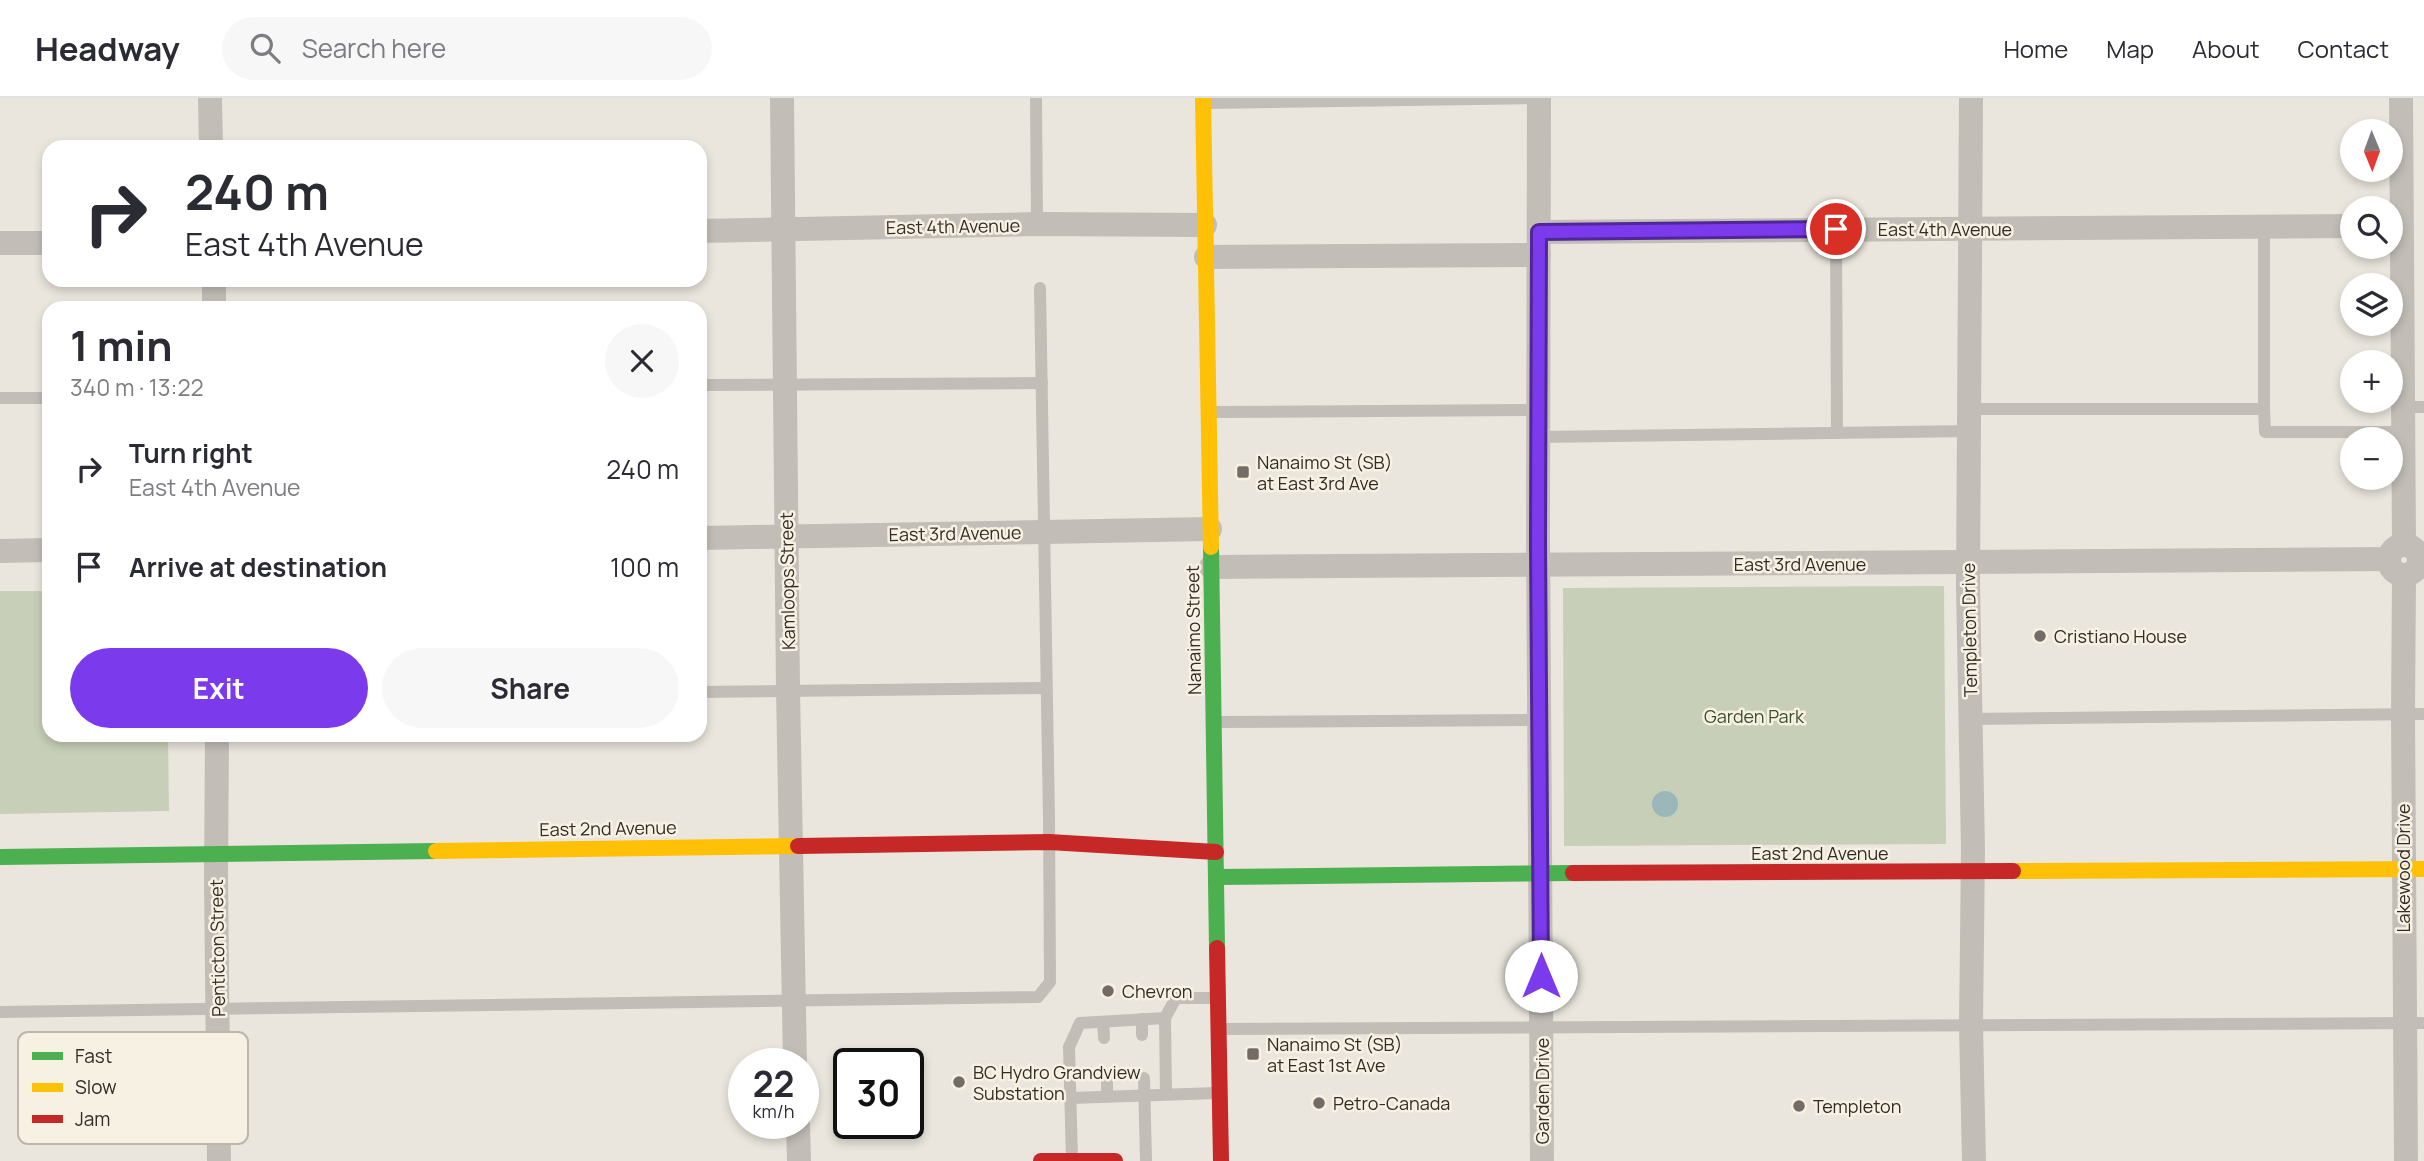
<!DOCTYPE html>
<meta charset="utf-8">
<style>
body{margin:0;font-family:Manrope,sans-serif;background:#f7f7f7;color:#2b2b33;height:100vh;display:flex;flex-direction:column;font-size:26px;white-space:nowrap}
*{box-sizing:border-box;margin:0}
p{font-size:23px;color:#7c7c81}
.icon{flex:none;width:38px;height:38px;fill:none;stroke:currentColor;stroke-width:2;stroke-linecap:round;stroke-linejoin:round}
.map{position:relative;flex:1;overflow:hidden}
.sheet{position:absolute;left:42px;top:203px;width:665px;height:441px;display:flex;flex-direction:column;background:#fff;border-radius:21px;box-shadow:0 4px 10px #0003}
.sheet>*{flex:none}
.top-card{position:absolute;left:42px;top:42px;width:665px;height:147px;border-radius:21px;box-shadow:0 4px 10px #0003;background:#fff;color:#2b2b33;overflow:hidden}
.needle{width:46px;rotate:179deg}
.fabs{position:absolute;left:2340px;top:21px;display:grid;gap:14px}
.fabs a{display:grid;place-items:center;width:63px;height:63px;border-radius:50%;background:#fff;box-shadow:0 4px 10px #0003;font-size:35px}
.speed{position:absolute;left:728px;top:950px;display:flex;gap:14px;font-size:35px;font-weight:700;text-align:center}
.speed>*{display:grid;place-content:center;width:91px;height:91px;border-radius:50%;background:#fff;box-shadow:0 4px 10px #0003;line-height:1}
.speed small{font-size:18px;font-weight:400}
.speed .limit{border:4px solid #111;border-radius:10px;background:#fff;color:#111}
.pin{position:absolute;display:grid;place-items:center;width:60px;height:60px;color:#fff;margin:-30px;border:4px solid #fff;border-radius:50%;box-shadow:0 2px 7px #0007}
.me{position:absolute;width:77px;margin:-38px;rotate:0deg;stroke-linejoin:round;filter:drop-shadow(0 0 5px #0008)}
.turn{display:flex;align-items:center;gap:24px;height:147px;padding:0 28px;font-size:32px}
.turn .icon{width:91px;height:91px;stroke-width:2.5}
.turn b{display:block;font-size:49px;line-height:60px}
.round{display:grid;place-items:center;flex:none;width:74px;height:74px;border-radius:37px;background:#f7f7f7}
.head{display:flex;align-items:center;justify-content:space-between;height:119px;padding:0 28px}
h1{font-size:42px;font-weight:700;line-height:52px}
.action{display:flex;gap:14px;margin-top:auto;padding:14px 28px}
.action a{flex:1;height:80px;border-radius:42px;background:#7c3aed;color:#fff;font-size:28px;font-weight:700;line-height:80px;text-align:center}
.action a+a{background:#f7f7f7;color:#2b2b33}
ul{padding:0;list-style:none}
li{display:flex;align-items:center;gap:21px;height:98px;padding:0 28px}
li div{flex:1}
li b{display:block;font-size:26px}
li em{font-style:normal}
header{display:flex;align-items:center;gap:42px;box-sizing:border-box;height:98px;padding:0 35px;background:#fff;border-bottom:2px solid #e1e1e2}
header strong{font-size:33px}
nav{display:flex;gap:38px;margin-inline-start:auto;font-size:24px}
.search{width:490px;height:63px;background:#f7f7f7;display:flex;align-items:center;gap:18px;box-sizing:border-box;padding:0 24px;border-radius:38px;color:#7c7c81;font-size:26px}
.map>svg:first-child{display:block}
.green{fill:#c8cfb8}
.water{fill:#9bb7b9}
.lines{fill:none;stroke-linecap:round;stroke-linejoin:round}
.lane{stroke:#c2bdb7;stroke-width:12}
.street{stroke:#c2bdb7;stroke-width:24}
.fast{stroke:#4caf50;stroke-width:16}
.slow{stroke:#ffc107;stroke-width:16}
.jam{stroke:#c62828;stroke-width:16}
.route-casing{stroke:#51269a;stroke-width:18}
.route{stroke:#7c3aed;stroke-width:12}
.poi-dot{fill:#736c66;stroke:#f7f1e4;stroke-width:2.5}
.labels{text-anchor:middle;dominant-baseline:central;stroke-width:5;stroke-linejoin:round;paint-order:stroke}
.street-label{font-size:18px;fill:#332b26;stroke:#f7f1e4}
.poi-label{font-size:18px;fill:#332b26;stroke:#f7f1e4;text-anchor:start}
.park-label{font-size:18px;fill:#3e4f2b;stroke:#f7f1e4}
.key{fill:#f7f1e4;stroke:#bcb6ab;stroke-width:2}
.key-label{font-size:19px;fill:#332b26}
</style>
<header>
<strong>Headway</strong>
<div class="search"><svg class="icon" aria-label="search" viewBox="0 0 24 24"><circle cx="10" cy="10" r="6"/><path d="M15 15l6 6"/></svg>Search here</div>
<nav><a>Home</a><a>Map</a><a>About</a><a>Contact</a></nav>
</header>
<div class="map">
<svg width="2424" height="1063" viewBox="0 0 2424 1063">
<rect width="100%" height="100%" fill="#eae6dd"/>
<g class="green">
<path d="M 1944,488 L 1946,746 L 1564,748 L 1563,490 Z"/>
<path d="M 49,493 L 49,637 L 168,637 L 169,713 L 0,716 L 0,493 Z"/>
</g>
<circle class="water" cx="1665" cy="706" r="13"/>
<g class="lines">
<g class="lane">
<path d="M 1036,0 L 1037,126"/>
<path d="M 1205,5 L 1537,0"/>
<path d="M 1836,131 L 1837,335"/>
<path d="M 700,287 L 1042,285"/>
<path d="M 0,300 L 49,300"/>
<path d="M 2403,309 L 2424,309"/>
<path d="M 1969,311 L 2264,311 L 2265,334 L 2403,334"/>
<path d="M 2264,311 L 2264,128"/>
<path d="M 1212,314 L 1538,312"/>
<path d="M 1538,339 L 1969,333"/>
<path d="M 700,594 L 1046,590"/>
<path d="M 1970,621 L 2424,616"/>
<path d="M 1214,624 L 1540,622"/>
<path d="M 0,914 L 1038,899 L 1050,884 L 1049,721 L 1040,190"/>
<path d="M 1165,920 L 1166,996"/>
<path d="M 1142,921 L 1142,937"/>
<path d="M 1103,924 L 1104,940"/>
<path d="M 1220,931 L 2424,925"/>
<path d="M 1144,980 L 1146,1063"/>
<path d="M 1107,982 L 1107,997"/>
<path d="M 1071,1000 L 1217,995"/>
<path d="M 1072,1062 L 1069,949 L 1080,925 L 1165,920 L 1176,900 L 1215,900"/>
</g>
<g class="street">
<path d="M 210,0 L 211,49"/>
<path d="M 782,0 L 788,591 L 795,966"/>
<path d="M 1539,0 L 1538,438 L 1542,1063"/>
<path d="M 1971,0 L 1968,488 L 1973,752 L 1971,927 L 1974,1063"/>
<path d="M 2401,0 L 2404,447"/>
<path d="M 700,133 L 1037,126 L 1205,127"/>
<path d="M 1539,134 L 2352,128"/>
<path d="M 0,145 L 49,145"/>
<path d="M 1206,159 L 1539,157"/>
<path d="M 214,210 L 214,182"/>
<path d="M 700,440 L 1210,431"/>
<circle cx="2404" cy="462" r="15"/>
<path d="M 0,453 L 49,452"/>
<path d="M 1211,469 L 2389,461"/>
<path d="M 2404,478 L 2403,616 L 2406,1063"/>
<path d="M 217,637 L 216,781 L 219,1063"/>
<path d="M 798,1026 L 799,1063"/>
</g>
<g class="fast">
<path d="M 1211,449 L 1217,850"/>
<path d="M 0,759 L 436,753"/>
<path d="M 1217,779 L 1573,775"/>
</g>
<g class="slow">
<path d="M 1203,0 L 1211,449"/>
<path d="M 436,753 L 798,748"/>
<path d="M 2013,773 L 2424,771"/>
</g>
<g class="jam">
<path d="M 798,748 L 1049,744 L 1216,754"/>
<path d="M 1573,775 L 2013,773"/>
<path d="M 1217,850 L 1221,1063"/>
<path d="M 1041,1063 L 1115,1063"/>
</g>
</g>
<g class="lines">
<defs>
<path id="route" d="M 1541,878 L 1538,445 L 1539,134 L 1836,131"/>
</defs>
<use href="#route" class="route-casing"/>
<use href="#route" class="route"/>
</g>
<g class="poi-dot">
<rect x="1236" y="367" width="14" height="14" rx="3.5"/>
<circle cx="2040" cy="538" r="7"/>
<circle cx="1108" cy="893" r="7"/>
<rect x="1246" y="949" width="14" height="14" rx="3.5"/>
<circle cx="959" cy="984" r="7"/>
<circle cx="1319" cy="1005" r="7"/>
<circle cx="1799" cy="1008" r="7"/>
</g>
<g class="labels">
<g class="street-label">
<text transform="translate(953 128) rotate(-1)">East 4th Avenue</text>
<text x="1945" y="131">East 4th Avenue</text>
<text transform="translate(955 435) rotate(-1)">East 3rd Avenue</text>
<text x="1800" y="466">East 3rd Avenue</text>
<text transform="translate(787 483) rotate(-91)">Kamloops Street</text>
<text transform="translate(1193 532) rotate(-91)">Nanaimo Street</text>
<text transform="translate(1969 532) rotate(-91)">Templeton Drive</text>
<text transform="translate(608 730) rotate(-1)">East 2nd Avenue</text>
<text x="1820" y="755">East 2nd Avenue</text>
<text transform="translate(2403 770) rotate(-90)">Lakewood Drive</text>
<text transform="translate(217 850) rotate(-91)">Penticton Street</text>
<text transform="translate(1542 993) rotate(-90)">Garden Drive</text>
</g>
<g class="poi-label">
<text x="1257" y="364">Nanaimo St (SB)<tspan x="1257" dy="21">at East 3rd Ave</tspan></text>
<text x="2054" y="538">Cristiano House</text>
<text x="1122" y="893">Chevron</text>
<text x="1267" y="946">Nanaimo St (SB)<tspan x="1267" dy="21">at East 1st Ave</tspan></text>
<text x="973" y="974">BC Hydro Grandview<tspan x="973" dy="21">Substation</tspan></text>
<text x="1333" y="1005">Petro-Canada</text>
<text x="1813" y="1008">Templeton</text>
</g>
<g class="park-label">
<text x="1754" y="618">Garden Park</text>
</g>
</g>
<rect x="18" y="934" width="230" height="112" rx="10" class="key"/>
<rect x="32" y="954" width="31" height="8" fill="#4caf50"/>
<rect x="32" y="985" width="31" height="9" fill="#ffc107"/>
<rect x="32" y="1017" width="31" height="8" fill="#c62828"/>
<g class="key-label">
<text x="75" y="965">Fast</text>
<text x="75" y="996">Slow</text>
<text x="75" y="1028">Jam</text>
</g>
</svg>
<div class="fabs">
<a><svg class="needle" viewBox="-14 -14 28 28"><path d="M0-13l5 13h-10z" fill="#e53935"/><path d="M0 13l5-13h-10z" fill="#7c7c81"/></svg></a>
<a><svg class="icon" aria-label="search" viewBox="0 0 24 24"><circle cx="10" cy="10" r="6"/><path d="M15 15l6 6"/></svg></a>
<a><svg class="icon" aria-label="layers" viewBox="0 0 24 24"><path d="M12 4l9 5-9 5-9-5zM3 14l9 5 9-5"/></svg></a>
<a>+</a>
<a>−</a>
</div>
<div class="speed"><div>22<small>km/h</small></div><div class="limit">30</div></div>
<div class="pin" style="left:1836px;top:131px;background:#d93025"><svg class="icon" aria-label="arrive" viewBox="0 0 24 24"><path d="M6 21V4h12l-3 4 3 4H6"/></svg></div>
<svg class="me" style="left:1541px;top:878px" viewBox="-20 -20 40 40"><circle r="19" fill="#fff"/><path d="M0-13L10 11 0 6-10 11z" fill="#7c3aed"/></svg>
<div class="top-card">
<div class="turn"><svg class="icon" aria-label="right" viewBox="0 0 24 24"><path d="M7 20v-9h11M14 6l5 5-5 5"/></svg><div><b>240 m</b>East 4th Avenue</div></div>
</div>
<section class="sheet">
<div class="head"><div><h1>1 min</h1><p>340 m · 13:22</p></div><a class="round"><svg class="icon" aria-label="close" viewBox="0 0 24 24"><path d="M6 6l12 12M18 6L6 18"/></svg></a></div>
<ul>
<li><svg class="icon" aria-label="right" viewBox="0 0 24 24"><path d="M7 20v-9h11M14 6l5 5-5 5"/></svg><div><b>Turn right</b><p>East 4th Avenue</p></div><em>240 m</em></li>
<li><svg class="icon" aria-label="arrive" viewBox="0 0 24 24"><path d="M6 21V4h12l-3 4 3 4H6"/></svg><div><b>Arrive at destination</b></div><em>100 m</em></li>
</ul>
<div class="action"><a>Exit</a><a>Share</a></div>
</section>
</div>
